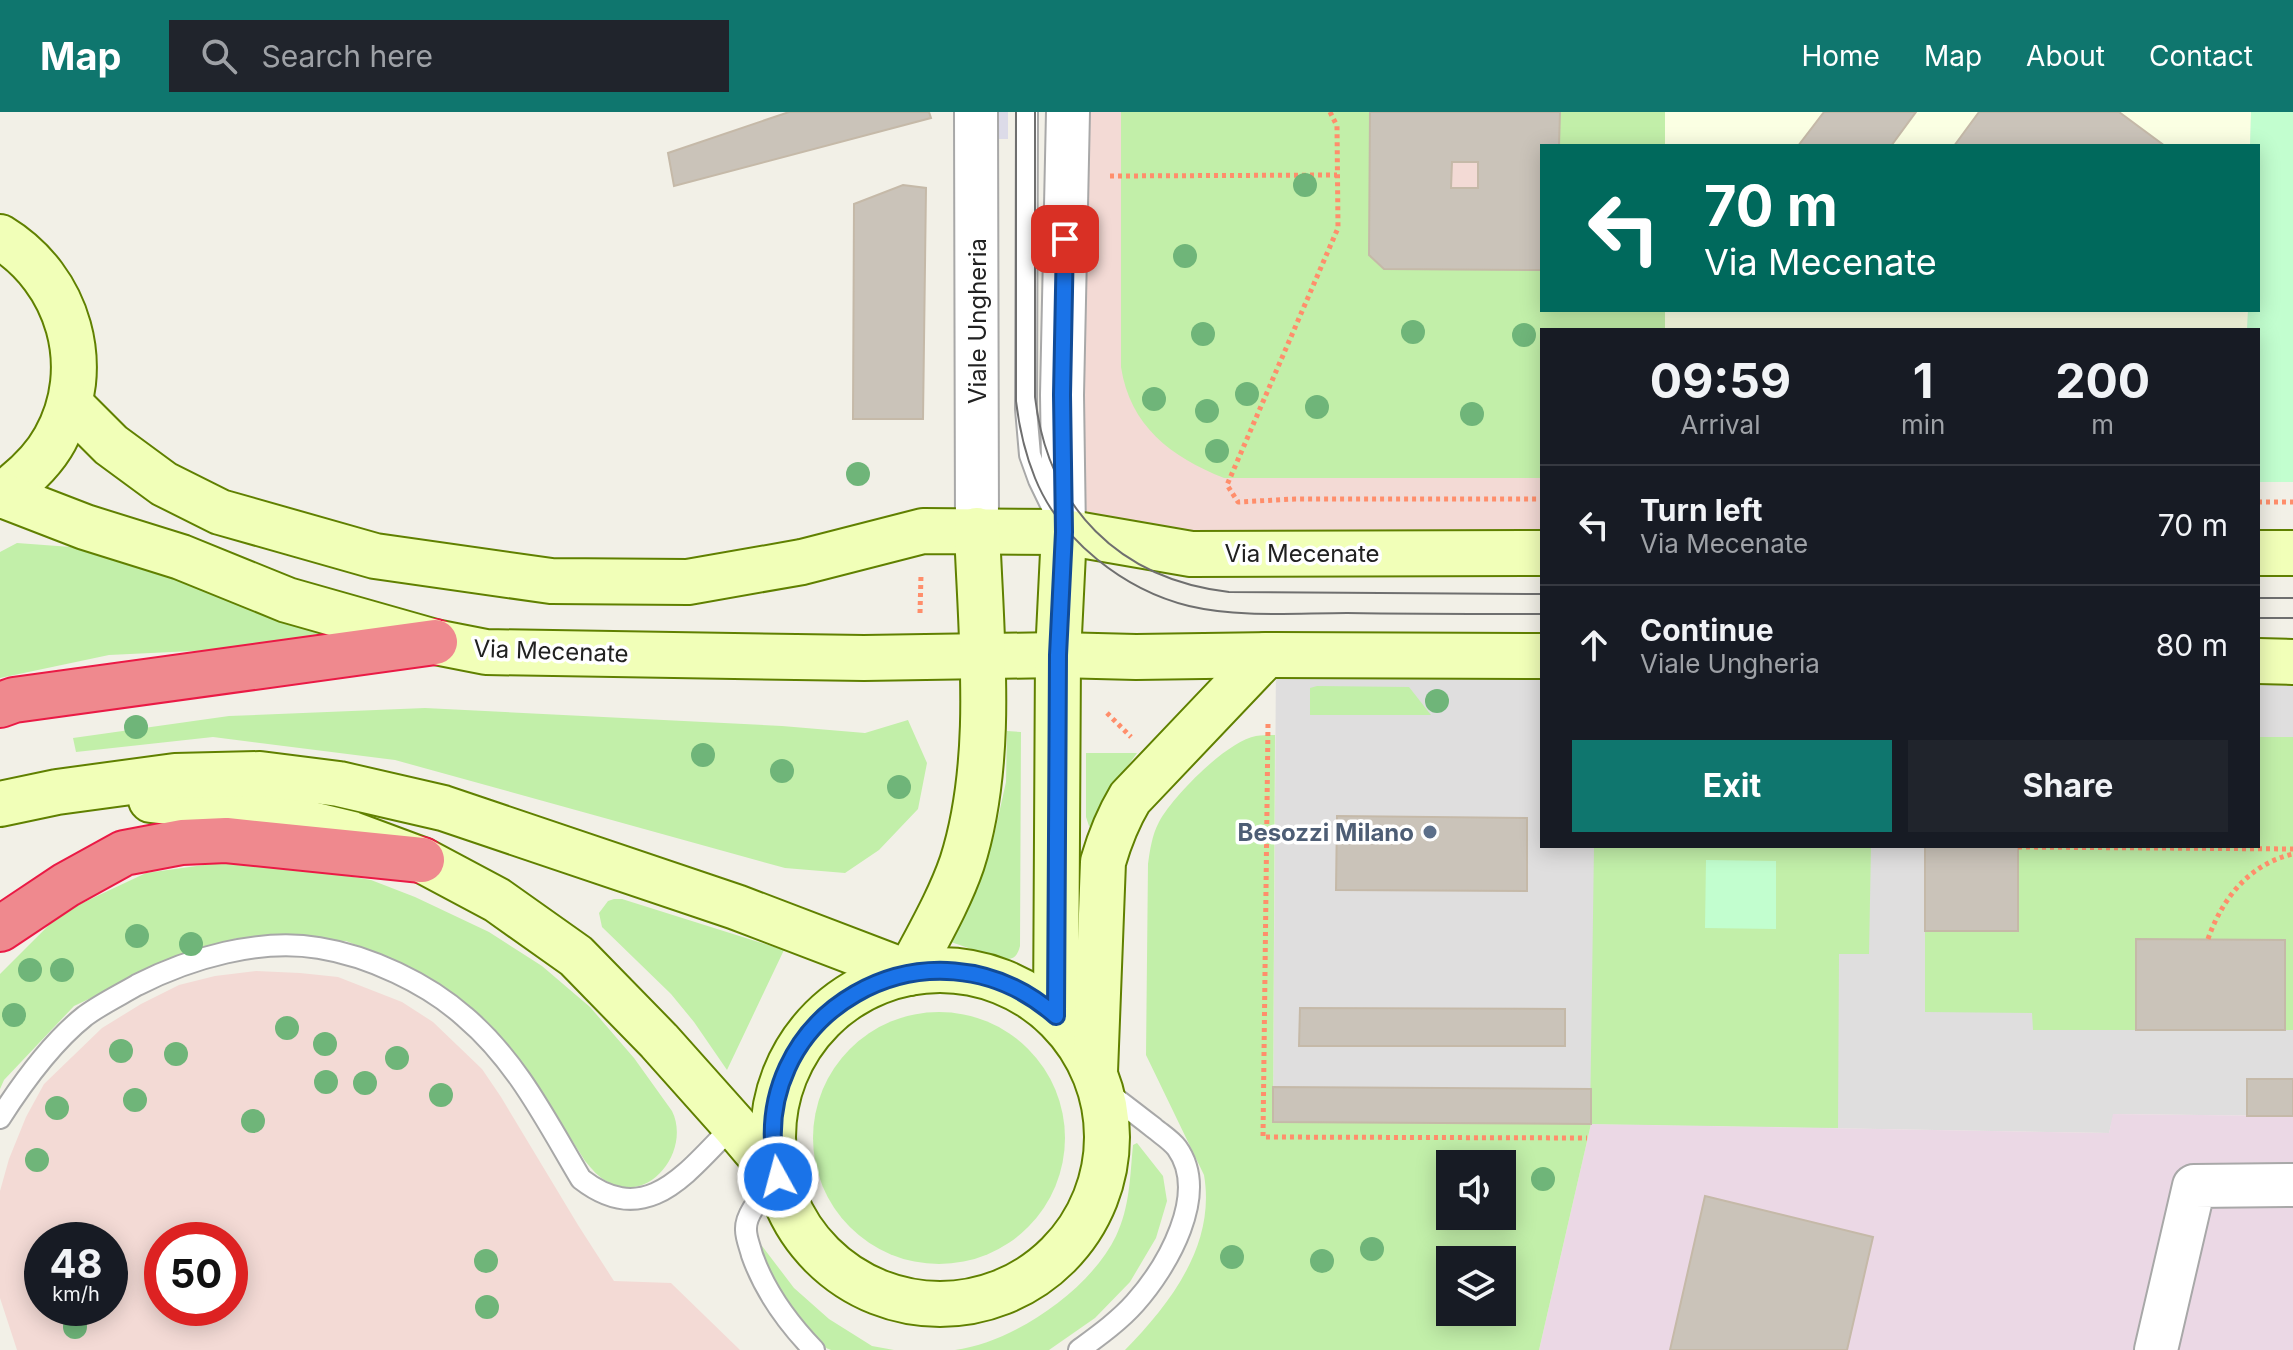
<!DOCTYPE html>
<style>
body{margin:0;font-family:Inter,sans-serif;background:#20242c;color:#f1f3f6;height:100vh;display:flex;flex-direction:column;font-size:30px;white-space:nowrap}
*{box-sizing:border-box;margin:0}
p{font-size:26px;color:#9ea1a6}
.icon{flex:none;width:44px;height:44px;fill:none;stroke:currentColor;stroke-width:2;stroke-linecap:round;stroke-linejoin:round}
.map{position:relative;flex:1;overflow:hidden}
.sheet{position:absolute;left:1540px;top:216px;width:720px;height:520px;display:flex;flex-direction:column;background:#171b24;border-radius:0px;box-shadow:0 4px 20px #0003}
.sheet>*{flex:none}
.banner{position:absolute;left:1540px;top:32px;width:720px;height:168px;border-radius:0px;box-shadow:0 4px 20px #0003;background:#00695c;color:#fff;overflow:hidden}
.buttons{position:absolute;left:1436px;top:1038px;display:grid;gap:16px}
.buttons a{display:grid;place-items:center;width:80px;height:80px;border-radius:0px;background:#171b24;box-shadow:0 4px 20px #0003;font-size:40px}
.speed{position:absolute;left:24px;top:1110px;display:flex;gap:16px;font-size:40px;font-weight:700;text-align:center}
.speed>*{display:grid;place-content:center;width:104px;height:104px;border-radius:50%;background:#171b24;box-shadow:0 4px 20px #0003;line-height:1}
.speed small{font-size:20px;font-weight:400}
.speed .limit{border:12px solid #d22;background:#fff;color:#111}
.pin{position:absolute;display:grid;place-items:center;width:68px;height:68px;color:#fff;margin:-34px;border-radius:16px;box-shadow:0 4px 12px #0006}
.me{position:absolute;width:88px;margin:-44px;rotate:353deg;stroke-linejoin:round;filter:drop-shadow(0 0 6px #0008)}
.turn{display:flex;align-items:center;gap:28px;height:168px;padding:0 32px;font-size:36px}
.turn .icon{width:104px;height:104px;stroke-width:2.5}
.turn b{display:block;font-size:56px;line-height:68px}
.eta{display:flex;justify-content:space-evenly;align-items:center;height:136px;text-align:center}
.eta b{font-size:48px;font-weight:700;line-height:56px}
.button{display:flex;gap:16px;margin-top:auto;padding:16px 32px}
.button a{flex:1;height:92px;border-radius:0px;background:#0f766e;color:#fff;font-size:32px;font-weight:700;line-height:92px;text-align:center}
.button a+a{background:#20242c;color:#f1f3f6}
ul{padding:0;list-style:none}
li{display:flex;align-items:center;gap:24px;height:120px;padding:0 32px;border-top:2px solid #363941}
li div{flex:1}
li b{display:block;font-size:30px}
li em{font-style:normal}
header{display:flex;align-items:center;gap:48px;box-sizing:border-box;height:112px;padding:0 40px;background:#0f766e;color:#fff}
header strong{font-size:38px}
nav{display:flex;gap:44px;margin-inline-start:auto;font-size:28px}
.search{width:560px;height:72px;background:#20242c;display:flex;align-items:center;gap:20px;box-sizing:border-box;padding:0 28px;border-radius:0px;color:#9ea1a6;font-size:30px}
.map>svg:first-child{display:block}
.residential{fill:#dfdede}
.commercial{fill:#f3dad5;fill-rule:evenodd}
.industrial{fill:#ebd8e5}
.education{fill:#fbffe3}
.grass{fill:#c2efa9;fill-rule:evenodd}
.park{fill:#c2fecf}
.plaza{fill:#dcdbe8}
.building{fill:#cac3b9;stroke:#c5b9a8;stroke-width:2;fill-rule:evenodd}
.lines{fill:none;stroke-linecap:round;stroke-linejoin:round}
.lane-casing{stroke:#a8a8a8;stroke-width:24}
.street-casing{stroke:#a8a8a8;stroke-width:46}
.secondary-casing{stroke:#608000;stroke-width:48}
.highway-casing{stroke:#ea1a45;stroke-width:48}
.path{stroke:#ff8e6b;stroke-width:5;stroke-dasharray:4 4;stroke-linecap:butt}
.lane{stroke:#fff;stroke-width:20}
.street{stroke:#fff;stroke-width:42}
.secondary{stroke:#f1ffb8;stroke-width:44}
.highway{stroke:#ef898e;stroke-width:44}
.tram{stroke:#6f6f6f;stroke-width:2}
.tree{fill:#6fb579}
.route-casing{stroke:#114b97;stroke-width:20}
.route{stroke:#1a73e8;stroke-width:14}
.service-dot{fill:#5c6f8a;stroke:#fff;stroke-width:3}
.labels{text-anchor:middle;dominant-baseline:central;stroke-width:7;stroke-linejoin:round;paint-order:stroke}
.street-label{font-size:24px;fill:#212121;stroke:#fff}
.service-label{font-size:24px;font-weight:bold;fill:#4e5e75;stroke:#fff;text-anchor:end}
</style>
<header>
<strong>Map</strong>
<div class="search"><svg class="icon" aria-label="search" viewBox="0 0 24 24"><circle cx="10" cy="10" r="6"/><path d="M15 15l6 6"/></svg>Search here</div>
<nav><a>Home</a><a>Map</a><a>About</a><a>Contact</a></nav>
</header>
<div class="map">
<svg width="2293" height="1238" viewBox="0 0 2293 1238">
<rect width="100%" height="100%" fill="#f2f0e7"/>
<path class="residential" d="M 1276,543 L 1542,544 L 1542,734 L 2258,734 L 2258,549 L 2293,550 L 2293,1004 L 2114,1002 L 2109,1021 L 1591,1012 L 1273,1010 Z"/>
<g class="commercial">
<path d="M 1071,0 L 1665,0 L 1665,34 L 1542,34 L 1542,198 L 1665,198 L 1542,218 L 1542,437 L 1067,417 Z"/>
<path d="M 256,859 L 300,861 L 338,865 L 402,890 L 433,910 L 482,957 L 501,985 L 578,1113 L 614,1169 L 671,1171 L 740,1238 L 17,1238 L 0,1186 L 0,1079 L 9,1047 L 26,1005 L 44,972 L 102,916 L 141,892 L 179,873 L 215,864 ZM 42,1128 L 110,1128 L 110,1196 L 42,1196 ZM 162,1128 L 230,1128 L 230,1196 L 162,1196 Z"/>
</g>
<path class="industrial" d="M 2113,1002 L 2293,1004 L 2293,1238 L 1539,1238 L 1591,1012 L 2109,1021 Z"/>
<g class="education">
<path d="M 1665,0 L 2251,0 L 2250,34 L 1665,34 Z"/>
<path d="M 1665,198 L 2248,198 L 2247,218 L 1665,218 Z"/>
</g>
<g class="grass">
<path d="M 1121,0 L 1370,0 L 1369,143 L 1384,156 L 1542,158 L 1542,198 L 1665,198 L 1665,218 L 1542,218 L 1542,366 L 1224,366 C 1171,345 1130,314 1121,255 Z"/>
<path d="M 1560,0 L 1665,0 L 1665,34 L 1559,34 Z"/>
<path d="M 17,431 L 71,435 L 141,452 L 343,519 L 342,532 L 109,543 L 0,566 L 0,440 Z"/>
<path d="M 1317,574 L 1409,575 L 1431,603 L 1310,603 L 1310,576 Z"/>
<path d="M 425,596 L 782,614 L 865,621 L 908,608 L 927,651 L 918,697 L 879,738 L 845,761 L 785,756 L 395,648 L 213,625 L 76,640 L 73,626 L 229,604 Z"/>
<path d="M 1007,619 L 1021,620 L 1020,834 C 1018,842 1015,847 1007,847 C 999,848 959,832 947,829 L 994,724 L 1006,670 Z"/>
<path d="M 1275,623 L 1273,1010 L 1590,1011 L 1594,734 L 1871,734 L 1869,842 L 1839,842 L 1838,1016 L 1591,1012 L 1539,1238 L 1125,1238 C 1171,1191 1216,1132 1204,1063 L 1146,943 L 1148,752 C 1150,738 1152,723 1159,710 C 1173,684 1227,629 1256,624 C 1262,623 1269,623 1275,623 ZM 1450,1052 L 1502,1052 L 1502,1104 L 1450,1104 ZM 1450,1148 L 1502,1148 L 1502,1200 L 1450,1200 Z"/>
<path d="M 2258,625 L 2293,625 L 2293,918 L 2285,918 L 2285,828 L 2137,827 L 2136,918 L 2033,918 L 2032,901 L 1925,900 L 1925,819 L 2018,819 L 2018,734 L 2258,734 Z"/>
<path d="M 1086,641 L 1137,641 L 1114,673 L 1092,716 L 1089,714 L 1086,705 Z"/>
<path d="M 247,747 L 371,768 L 415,785 L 489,820 L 542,854 L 590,895 L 634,946 L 672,999 C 691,1037 651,1093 608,1070 C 598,1065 592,1057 585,1049 L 528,959 L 507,931 L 485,908 L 428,866 L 382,843 L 346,829 L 237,826 L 157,855 L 74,894 L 4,968 L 0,977 L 0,862 L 61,801 L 146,761 Z"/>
<path d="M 614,787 L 622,787 L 784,838 L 727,958 L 694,910 L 671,882 L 602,815 L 599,801 L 608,789 Z"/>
<circle cx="939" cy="1026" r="126"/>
<path d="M 1137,1031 L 1163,1064 L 1167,1089 L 1156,1126 L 1130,1170 L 1095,1206 L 1049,1238 L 955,1238 C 1014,1230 1090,1178 1116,1124 C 1130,1095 1130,1064 1133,1033 Z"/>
<path d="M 758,1133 L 762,1134 L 794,1176 L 829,1207 L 872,1234 L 894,1238 C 882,1238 839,1238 831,1238 C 807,1230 769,1161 756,1138 Z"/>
</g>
<g class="park">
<path d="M 2251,0 L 2293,0 L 2293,370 L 2258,370 L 2258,218 L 2247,218 L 2248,198 L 2258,198 L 2258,34 L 2250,34 Z"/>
<path d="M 1706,748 L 1776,749 L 1776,817 L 1705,816 Z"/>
</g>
<rect class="plaza" x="987" y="0" width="21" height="27"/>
<g class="building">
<path d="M 789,0 L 929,0 L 931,6 L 674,74 L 668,41 Z"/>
<path d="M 1370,0 L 1560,0 L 1559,34 L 1542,34 L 1542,158 L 1384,157 L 1369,143 ZM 1452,50 L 1478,50 L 1478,76 L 1451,76 Z"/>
<path d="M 1824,0 L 1916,0 L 1891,34 L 1798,34 Z"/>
<path d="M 1979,0 L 2119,0 L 2165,34 L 1954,34 Z"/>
<path d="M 903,73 L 926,76 L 923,307 L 853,307 L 854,92 Z"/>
<path d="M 1337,704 L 1527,706 L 1527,779 L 1336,778 Z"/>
<rect x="1925" y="734" width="93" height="85"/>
<path d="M 2136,827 L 2285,828 L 2285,918 L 2136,918 Z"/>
<path d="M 1300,896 L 1565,897 L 1565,934 L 1299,934 Z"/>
<rect x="2247" y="967" width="46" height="37"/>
<path d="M 1273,975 L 1591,977 L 1591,1012 L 1273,1010 Z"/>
<path d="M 1705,1084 L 1873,1125 L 1847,1238 L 1670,1238 Z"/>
</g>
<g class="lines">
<defs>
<g id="lane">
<path d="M 1027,0 L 1026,297 L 1030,343 L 1039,368 L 1054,399"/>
<path d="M 0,1006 C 23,970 51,931 85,904 C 101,892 120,883 137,873 C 190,846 259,826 319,836 C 369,844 427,871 465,905 C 517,949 547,1010 581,1067 C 648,1119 688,1058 734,1013"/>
<path d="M 778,1065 C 767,1080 745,1099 746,1118 C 746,1126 750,1135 752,1143 C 765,1180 787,1210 814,1238"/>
<path d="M 1079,1238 C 1098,1224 1119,1209 1135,1191 C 1167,1155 1210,1082 1177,1036 C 1171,1028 1161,1022 1154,1016 C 1136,1002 1118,988 1100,975"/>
</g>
<g id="street">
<path d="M 976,0 L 977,418"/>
<path d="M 1064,420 L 1062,283 L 1068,0"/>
<path d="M 2156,1238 L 2194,1074 L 2293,1073"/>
</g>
<g id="secondary">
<path d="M 0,125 C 69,167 95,256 55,327 C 42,351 21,369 0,384"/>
<path d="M 70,292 L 111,333 L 164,372 L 220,400 L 375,444 L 551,469 L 688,470 L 802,450 L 923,419 L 1064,420 L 1191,442 L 1542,441"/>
<path d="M 2,383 L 85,415 L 181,445 L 287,488 L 435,530 L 486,540 L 864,546 L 1058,543 L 1136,545 L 1276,543 L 1542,544"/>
<path d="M 2258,441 L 2293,441"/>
<path d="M 2258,549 L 2293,550"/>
<path d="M 151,688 L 269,702 L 352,722 L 422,748 L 497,788 L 576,844 L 659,929 L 734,1013 L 778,1065"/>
<path d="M 0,692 L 57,680 L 175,664 L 260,662 L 339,672 L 443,696 L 736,795 L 909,861 C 927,826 949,789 962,751 C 995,648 981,526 977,418"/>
<circle cx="940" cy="1025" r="167"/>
<path d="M 1056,904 L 1058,543 L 1064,420"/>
<path d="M 1095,960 L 1103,750 C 1110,726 1118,706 1130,686 L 1266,543"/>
</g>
<g id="highway">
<path d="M 0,593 L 14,588 L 435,530"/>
<path d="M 0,817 L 66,773 L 124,741 L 182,730 L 226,728 L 422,748"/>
</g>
</defs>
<use href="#lane" class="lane-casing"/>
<use href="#street" class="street-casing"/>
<use href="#secondary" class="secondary-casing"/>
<use href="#highway" class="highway-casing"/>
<g class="path">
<path d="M 1330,0 L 1337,14 L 1338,116 L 1227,373 L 1238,390 L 1295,387 L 1542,387"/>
<path d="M 1110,64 L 1337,63"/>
<path d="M 2258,390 L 2293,390"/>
<path d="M 920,501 L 921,463"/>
<path d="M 1107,601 L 1131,625"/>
<path d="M 1268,612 L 1263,1025 L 1587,1026"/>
<path d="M 2018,735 L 2293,737"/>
<path d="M 2208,827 C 2222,787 2249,752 2293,742"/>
</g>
<use href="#lane" class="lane"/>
<use href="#street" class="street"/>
<use href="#secondary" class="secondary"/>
<use href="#highway" class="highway"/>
<g class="tram">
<path d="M 1016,0 L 1016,289 C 1019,315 1025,341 1035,366 C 1060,428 1124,478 1189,494 C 1240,506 1295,501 1347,501 C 1412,502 1477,502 1542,502"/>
<path d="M 1035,0 L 1035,285 C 1048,396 1119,467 1229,480 L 1542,482"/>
<path d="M 2258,486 L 2293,486"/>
<path d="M 2258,506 L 2293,506"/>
</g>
</g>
<g class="tree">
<circle cx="1305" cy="73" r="12"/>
<circle cx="1185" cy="144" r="12"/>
<circle cx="1413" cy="220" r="12"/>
<circle cx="1203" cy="222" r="12"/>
<circle cx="1524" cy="223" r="12"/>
<circle cx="1247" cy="282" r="12"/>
<circle cx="1154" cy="287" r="12"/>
<circle cx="1317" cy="295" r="12"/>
<circle cx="1207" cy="299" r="12"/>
<circle cx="1472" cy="302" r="12"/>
<circle cx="1217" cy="339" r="12"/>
<circle cx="858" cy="362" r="12"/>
<circle cx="1437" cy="589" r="12"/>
<circle cx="136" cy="615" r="12"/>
<circle cx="703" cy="643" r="12"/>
<circle cx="782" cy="659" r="12"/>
<circle cx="899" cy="675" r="12"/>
<circle cx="137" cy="824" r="12"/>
<circle cx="191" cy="832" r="12"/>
<circle cx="30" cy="858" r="12"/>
<circle cx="62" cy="858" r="12"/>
<circle cx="14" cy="903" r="12"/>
<circle cx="287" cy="916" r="12"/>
<circle cx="325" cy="932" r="12"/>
<circle cx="121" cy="939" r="12"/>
<circle cx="176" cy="942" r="12"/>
<circle cx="397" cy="946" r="12"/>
<circle cx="326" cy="970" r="12"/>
<circle cx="365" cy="971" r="12"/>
<circle cx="441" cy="983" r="12"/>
<circle cx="135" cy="988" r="12"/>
<circle cx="57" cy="996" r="12"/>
<circle cx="253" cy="1009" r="12"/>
<circle cx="37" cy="1048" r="12"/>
<circle cx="1543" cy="1067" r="12"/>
<circle cx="1372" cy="1137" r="12"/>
<circle cx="1232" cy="1145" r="12"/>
<circle cx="486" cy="1149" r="12"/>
<circle cx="1322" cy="1149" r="12"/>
<circle cx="487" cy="1195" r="12"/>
<circle cx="75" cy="1215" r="12"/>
</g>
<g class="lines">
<defs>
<path id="route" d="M 778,1065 C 739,902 931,793 1056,904 L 1058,543 L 1064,420 L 1062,283 L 1065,127"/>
</defs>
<use href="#route" class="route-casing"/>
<use href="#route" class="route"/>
</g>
<circle class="service-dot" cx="1430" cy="720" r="8"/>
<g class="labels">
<g class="street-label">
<text transform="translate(977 209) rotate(-90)">Viale Ungheria</text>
<text x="1302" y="441">Via Mecenate</text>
<text transform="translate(551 539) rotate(2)">Via Mecenate</text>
</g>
<g class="service-label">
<text x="1414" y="720">Besozzi Milano</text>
</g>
</g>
</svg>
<div class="buttons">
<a><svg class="icon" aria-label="sound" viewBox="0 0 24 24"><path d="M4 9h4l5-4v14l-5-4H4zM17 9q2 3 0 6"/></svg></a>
<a><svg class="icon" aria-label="layers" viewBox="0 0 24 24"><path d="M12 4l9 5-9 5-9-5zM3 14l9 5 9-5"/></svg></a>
</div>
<div class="speed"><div>48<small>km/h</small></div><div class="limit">50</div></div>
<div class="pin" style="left:1065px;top:127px;background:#d93025"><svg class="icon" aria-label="arrive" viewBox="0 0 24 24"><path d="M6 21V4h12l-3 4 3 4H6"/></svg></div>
<svg class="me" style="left:778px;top:1065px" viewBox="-20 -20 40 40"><circle r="17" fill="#1a73e8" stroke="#fff" stroke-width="3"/><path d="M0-11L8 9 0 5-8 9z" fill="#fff"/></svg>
<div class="banner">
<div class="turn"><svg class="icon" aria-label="left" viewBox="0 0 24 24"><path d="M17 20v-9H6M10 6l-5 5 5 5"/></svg><div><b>70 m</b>Via Mecenate</div></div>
</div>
<section class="sheet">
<div class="eta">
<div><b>09:59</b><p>Arrival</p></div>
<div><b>1</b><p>min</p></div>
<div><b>200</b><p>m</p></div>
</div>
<ul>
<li><svg class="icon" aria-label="left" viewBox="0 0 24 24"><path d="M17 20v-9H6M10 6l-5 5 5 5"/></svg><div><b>Turn left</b><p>Via Mecenate</p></div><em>70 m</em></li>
<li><svg class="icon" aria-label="ahead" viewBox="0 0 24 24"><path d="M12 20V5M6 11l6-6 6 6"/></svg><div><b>Continue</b><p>Viale Ungheria</p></div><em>80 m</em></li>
</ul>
<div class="button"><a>Exit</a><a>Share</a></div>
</section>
</div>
